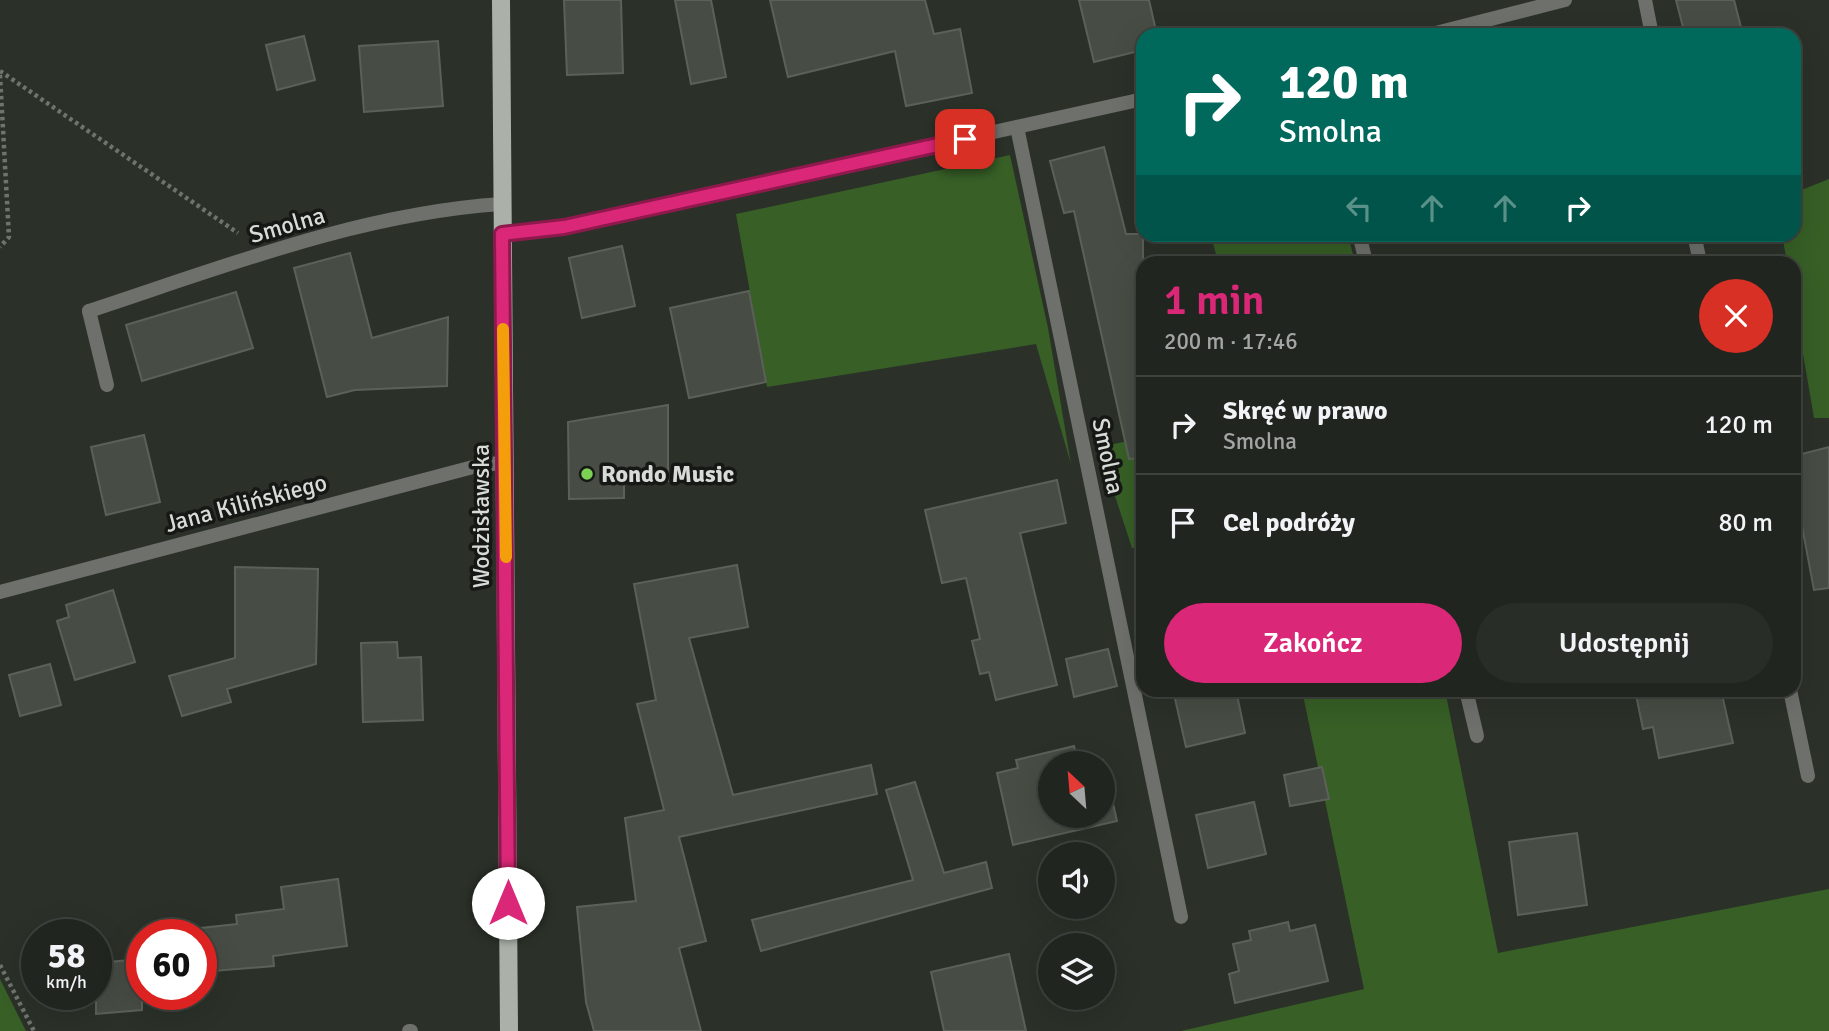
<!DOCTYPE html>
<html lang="pl">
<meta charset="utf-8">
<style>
body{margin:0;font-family:Signika,sans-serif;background:#282d28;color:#f1f3f6;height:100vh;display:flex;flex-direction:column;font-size:26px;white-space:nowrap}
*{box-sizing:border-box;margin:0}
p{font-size:23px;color:#a2a5a4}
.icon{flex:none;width:38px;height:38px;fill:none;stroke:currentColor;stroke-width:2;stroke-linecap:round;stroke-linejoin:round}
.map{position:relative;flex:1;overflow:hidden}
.side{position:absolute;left:1136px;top:256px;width:665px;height:441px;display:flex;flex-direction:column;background:#20251f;border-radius:21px;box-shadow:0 7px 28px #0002,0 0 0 2px #3d423d}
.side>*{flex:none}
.hud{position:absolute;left:1136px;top:28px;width:665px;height:214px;border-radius:21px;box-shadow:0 7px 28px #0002,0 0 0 2px #3d423d;background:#00695c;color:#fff;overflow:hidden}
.needle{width:46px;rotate:334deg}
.fabs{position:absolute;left:1038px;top:751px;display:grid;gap:14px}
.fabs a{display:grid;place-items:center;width:77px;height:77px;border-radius:50%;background:#20251f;box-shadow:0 7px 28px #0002,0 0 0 2px #3d423d;font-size:35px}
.speed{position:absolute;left:21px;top:919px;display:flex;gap:14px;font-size:35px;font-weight:700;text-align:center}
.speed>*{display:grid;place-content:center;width:91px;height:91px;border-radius:50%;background:#20251f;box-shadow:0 7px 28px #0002,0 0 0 2px #3d423d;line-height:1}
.speed small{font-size:18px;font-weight:400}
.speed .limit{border:10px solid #d22;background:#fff;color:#111}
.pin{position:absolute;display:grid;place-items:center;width:60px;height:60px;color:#fff;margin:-30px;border-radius:14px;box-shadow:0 4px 10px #0006}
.me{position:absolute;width:77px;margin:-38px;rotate:0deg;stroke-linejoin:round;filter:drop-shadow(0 0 5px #0008)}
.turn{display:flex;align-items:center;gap:24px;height:147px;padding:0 28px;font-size:32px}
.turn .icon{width:91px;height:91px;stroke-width:2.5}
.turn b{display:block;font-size:49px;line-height:60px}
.lanes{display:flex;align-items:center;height:66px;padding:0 28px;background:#0003;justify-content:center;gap:35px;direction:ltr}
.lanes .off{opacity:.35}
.round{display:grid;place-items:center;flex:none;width:74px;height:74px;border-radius:37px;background:#282d28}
.head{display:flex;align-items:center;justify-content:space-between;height:119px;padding:0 28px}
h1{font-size:42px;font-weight:600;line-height:52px;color:#db2777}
.button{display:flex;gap:14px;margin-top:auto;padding:14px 28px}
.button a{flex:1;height:80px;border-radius:42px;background:#db2777;color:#fff;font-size:28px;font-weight:600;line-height:80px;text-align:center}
.button a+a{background:#282d28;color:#f1f3f6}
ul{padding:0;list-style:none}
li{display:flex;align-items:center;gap:21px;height:98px;padding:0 28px;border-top:2px solid #3d423d}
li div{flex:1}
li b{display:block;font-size:26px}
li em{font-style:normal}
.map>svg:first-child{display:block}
.green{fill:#375f26}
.building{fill:#474d45;stroke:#5b6158;stroke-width:2}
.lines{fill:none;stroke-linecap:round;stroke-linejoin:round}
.path{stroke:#6e746d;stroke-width:4.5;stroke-dasharray:3.5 3.5;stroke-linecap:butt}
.lane{stroke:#6e706c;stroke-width:14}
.street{stroke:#6e706c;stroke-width:14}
.primary{stroke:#abb1a9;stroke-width:18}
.route-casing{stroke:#8e194d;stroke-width:18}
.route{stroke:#db2777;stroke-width:12}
.slow{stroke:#f59e0b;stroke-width:12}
.poi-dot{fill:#7cd155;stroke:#161815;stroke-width:2.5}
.labels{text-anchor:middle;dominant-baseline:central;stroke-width:7;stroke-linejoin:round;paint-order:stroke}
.street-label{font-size:24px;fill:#d8dcd7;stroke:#161815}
.poi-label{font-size:24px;font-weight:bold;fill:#d8dcd7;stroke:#161815;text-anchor:start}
</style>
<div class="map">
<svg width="1829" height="1031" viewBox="0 0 1829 1031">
<rect width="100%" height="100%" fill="#2b3129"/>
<g class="green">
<path d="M 1010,155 L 1048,328 L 1071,464 L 1036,344 L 767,387 L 736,214 Z"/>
<path d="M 1829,179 L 1829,418 L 1814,418 L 1794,301 L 1794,262 L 1787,262 L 1782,235 L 1794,234 L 1794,193 Z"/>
<path d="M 1211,235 L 1348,235 L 1355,262 L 1218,262 Z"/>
<path d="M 1143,438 L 1143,546 L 1132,548 L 1099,447 Z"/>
<path d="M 1302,690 L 1445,690 L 1498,953 L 1829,889 L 1829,1031 L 1181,1031 L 1364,989 Z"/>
<path d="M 0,979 L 26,1031 L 0,1031 Z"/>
</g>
<g class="building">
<path d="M 564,0 L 621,0 L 623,73 L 567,75 Z"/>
<path d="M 675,0 L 711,0 L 726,77 L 691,84 Z"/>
<path d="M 770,0 L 925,0 L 934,34 L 960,29 L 972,93 L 906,106 L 895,51 L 788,77 Z"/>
<path d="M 1079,0 L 1149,0 L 1157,35 L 1143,35 L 1143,50 L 1094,62 Z"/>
<path d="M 1676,0 L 1734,0 L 1743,35 L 1685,35 Z"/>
<path d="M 304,36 L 315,80 L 277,90 L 266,45 Z"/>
<path d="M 438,41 L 443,106 L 364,112 L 359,46 Z"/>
<path d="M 1104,147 L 1126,234 L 1143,234 L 1143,458 L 1129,459 L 1074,211 L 1064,213 L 1050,161 Z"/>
<path d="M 622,246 L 635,306 L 582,318 L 569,258 Z"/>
<path d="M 350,253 L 372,338 L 448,317 L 447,386 L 355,390 L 327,397 L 294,268 Z"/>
<path d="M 749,291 L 766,382 L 689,398 L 670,308 Z"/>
<path d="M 236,292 L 253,348 L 142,381 L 126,325 Z"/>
<path d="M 668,405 L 668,481 L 624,481 L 624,498 L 569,499 L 568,422 Z"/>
<path d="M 144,435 L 160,502 L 106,515 L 91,447 Z"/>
<path d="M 1829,447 L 1829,588 L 1814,590 L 1799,510 L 1794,511 L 1794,456 Z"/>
<path d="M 1057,480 L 1066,523 L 1020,533 L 1057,685 L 996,700 L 989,672 L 980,674 L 972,641 L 980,639 L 966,578 L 942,583 L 925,510 Z"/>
<path d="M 737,565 L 748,627 L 689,638 L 733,795 L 871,765 L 877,794 L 679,837 L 706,941 L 679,948 L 701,1031 L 594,1031 L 586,1002 L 577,907 L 636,901 L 625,818 L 664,810 L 637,704 L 656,700 L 634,584 Z"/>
<path d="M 235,567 L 318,569 L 316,664 L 227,689 L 231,702 L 182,716 L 169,676 L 235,658 Z"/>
<path d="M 113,590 L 135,662 L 75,680 L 57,621 L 69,617 L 66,605 Z"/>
<path d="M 397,642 L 398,658 L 421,657 L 423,720 L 363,722 L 361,643 Z"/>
<path d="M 1108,649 L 1117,686 L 1074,697 L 1066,659 Z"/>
<path d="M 50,664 L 61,705 L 20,716 L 9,675 Z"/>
<path d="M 1173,690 L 1236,690 L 1245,733 L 1186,747 Z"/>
<path d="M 1635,690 L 1721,690 L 1733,743 L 1659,758 L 1653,727 L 1643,729 Z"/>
<path d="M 1074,746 L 1078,763 L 1050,763 L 1050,816 L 1102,816 L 1102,763 L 1089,763 L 1103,760 L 1117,821 L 1013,845 L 997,773 L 1018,768 L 1016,760 Z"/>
<path d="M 1322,767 L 1329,799 L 1290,806 L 1284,775 Z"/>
<path d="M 915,782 L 944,873 L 986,862 L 992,888 L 761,951 L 752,920 L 913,880 L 886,790 Z"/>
<path d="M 1254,802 L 1266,854 L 1208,868 L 1196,815 Z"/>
<path d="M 1577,833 L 1587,905 L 1518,915 L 1509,842 Z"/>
<path d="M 338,879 L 347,946 L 273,956 L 274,966 L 201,972 L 201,928 L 237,924 L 236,915 L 284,909 L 281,887 Z"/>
<path d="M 1288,922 L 1290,931 L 1315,925 L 1328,981 L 1235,1003 L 1229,974 L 1239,971 L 1233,944 L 1251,940 L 1249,931 Z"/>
<path d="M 1009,954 L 1026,1031 L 944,1031 L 931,972 Z"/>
<path d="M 142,959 L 142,1010 L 96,1014 L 96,963 Z"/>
</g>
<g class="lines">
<g class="path">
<path d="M 0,71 L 238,233"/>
<path d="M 0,75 L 9,237 L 0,247"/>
<path d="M 0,965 L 34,1031"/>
</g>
<g class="lane">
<path d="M 89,311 L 107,385"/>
<path d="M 409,1031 L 411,1031"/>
</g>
<g class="street">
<path d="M 1645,0 L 1652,35"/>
<path d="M 1428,35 L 1565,0"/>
<path d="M 1017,127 L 1181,917"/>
<path d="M 502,234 L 564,227 L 1143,99"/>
<path d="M 1359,234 L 1366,262"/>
<path d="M 1694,234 L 1700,262"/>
<path d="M 89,311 C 223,267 361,213 502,204"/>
<path d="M 0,592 L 473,467 L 505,462"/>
<path d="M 1466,690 L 1477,736"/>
<path d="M 1790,690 L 1808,776"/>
</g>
<path class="primary" d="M 501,0 L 509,1031"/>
</g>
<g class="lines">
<defs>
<path id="route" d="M 508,903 L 502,234 L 564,227 L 965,139"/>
</defs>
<use href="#route" class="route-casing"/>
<use href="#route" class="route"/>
<path class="slow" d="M 503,329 L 506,557"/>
</g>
<circle class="poi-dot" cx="587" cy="474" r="7"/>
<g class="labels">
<g class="street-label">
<text transform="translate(287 225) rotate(-16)">Smolna</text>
<text transform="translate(1108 456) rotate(78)">Smolna</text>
<text transform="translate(246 503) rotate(-15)">Jana Kilińskiego</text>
<text transform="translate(481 516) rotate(-90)">Wodzisławska</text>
</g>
<g class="poi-label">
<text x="601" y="474">Rondo Music</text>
</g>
</g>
</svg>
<div class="fabs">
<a><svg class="needle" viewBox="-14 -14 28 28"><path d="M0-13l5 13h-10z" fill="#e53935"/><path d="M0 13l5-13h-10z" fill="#a2a5a4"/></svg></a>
<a><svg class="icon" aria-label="sound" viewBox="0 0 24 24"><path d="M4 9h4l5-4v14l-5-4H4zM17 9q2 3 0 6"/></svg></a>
<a><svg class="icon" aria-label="layers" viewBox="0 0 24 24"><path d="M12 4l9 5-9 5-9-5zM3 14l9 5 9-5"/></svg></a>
</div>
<div class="speed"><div>58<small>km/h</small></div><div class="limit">60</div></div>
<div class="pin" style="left:965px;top:139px;background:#d93025"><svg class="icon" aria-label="arrive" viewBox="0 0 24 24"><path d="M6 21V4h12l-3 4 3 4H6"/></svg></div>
<svg class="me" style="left:508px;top:903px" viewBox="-20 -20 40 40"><circle r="19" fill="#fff"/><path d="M0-13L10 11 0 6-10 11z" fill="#db2777"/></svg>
<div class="hud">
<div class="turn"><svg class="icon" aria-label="right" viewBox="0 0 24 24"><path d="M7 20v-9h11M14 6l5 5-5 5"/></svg><div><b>120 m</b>Smolna</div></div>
<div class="lanes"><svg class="icon off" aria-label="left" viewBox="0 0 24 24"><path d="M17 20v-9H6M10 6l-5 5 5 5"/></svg><svg class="icon off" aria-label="ahead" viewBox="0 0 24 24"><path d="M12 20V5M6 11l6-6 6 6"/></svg><svg class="icon off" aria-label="ahead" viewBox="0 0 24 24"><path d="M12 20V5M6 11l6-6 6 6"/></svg><svg class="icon" aria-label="right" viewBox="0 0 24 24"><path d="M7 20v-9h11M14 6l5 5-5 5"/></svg></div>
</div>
<section class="side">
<div class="head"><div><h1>1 min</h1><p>200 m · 17:46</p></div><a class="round" style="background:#d93025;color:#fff"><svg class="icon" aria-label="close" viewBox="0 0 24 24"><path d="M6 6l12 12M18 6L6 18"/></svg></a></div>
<ul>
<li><svg class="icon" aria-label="right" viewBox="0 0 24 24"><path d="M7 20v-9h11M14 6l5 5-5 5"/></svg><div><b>Skręć w prawo</b><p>Smolna</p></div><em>120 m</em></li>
<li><svg class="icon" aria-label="arrive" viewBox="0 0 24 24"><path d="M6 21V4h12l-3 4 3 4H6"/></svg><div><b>Cel podróży</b></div><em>80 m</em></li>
</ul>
<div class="button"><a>Zakończ</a><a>Udostępnij</a></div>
</section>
</div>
